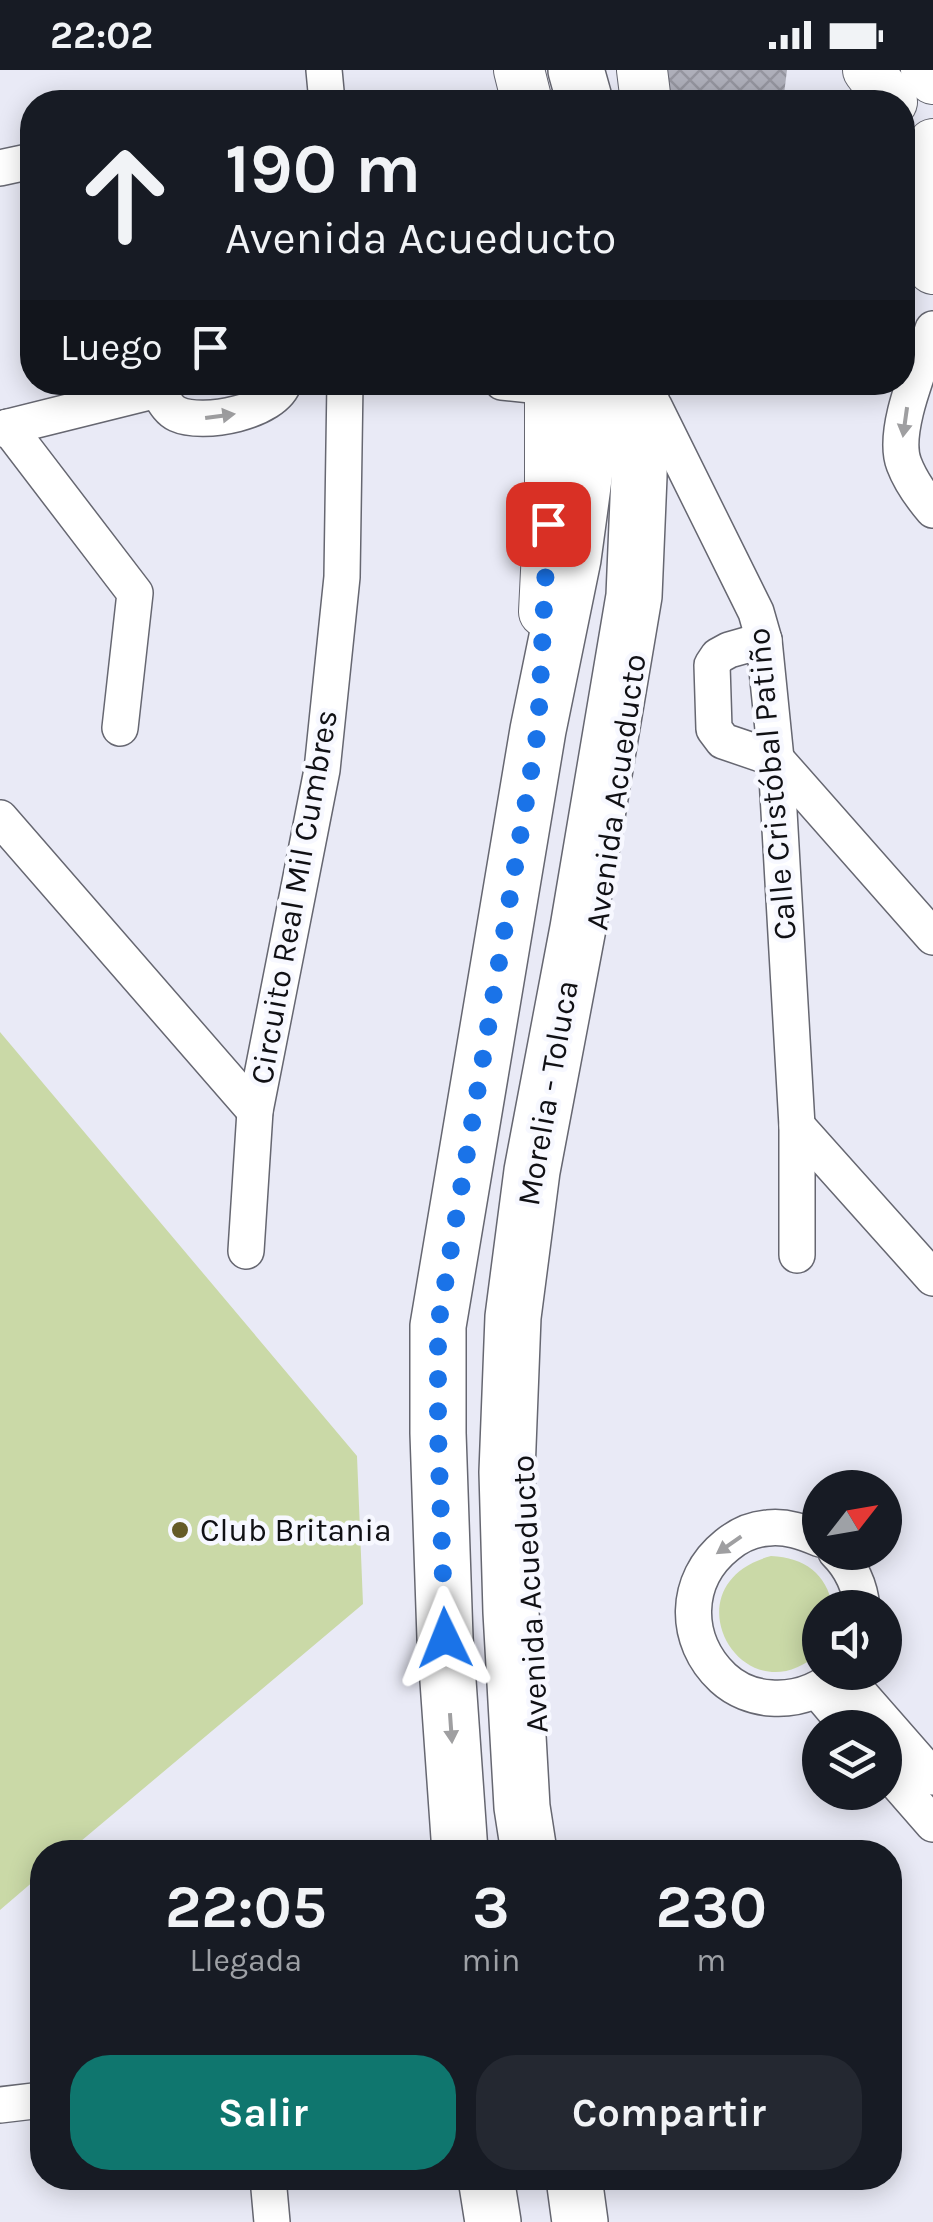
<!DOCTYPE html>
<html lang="es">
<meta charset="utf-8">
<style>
body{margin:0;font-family:Karla,sans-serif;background:#242831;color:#f1f3f6;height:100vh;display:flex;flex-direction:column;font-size:38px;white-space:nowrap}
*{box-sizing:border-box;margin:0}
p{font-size:32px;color:#9ea1a6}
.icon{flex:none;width:55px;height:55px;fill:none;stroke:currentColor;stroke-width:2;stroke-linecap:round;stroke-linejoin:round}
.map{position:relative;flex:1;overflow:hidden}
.drawer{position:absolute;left:30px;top:1770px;width:872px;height:350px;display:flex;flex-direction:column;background:#171b24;border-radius:40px;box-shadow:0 5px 25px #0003}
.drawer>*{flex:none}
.guide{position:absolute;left:20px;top:20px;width:895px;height:305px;border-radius:40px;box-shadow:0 5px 25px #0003;background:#171b24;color:#f1f3f6;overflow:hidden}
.needle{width:65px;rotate:59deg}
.buttons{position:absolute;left:802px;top:1400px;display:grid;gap:20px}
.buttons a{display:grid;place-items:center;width:100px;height:100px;border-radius:50%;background:#171b24;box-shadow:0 5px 25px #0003;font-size:50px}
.pin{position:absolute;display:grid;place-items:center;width:85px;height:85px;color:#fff;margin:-42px;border-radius:20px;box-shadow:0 5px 15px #0006}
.me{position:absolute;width:110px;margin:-55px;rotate:358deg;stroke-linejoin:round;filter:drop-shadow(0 0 8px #0008)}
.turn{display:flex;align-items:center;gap:35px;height:210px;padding:0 40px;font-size:45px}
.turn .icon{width:130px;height:130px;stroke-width:2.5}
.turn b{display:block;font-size:70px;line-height:85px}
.then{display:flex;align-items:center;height:95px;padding:0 40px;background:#0003;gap:20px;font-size:38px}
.eta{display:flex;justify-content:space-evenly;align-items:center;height:170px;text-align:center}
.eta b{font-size:60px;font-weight:700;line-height:70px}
.cta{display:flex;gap:20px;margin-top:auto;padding:20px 40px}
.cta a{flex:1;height:115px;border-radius:40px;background:#0f766e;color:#fff;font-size:40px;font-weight:700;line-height:115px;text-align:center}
.cta a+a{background:#242831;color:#f1f3f6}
.status{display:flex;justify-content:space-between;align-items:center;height:70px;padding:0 50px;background:#171b24;direction:ltr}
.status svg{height:28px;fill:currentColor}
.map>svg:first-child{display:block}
.green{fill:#cad9a7}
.building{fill:url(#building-cross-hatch)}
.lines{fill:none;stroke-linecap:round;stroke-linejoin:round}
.street-casing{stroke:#666771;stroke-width:38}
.secondary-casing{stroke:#666771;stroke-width:52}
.primary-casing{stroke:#666771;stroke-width:58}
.street{stroke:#fff;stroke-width:35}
.secondary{stroke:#fff;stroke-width:50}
.primary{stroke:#fff;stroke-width:55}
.oneway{fill:#9f9fa1}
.route{stroke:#1a73e8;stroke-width:18;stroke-dasharray:0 32.4}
.poi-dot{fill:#655b27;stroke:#f7f8ff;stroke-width:4}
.labels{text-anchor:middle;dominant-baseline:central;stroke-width:9;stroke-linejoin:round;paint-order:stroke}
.street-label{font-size:32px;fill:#101014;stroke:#f7f8ff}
.poi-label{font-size:32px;fill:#101014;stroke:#f7f8ff;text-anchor:start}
</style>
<div class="status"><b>22:02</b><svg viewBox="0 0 49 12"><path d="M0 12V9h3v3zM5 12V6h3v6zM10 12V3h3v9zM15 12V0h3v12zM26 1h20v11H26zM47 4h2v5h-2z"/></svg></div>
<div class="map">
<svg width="933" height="2152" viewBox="0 0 933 2152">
<defs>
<pattern id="building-cross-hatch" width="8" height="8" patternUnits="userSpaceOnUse" patternTransform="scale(2.5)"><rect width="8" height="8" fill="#afb0bb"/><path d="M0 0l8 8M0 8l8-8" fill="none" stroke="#9696a0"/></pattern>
</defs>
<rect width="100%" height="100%" fill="#e9eaf6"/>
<g class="green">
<path d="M 0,962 L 357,1386 L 363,1534 L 68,1782 L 42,1782 L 42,1804 L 0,1840 Z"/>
<path d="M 771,1486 C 805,1488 826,1503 833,1537 L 820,1538 L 820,1582 C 744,1653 664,1515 771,1486 Z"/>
</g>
<path class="building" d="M 652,0 L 787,0 L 783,32 L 656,32 Z"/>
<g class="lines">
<defs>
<g id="street">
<path d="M 324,0 L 327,32"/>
<path d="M 0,98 L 32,91"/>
<path d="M 933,259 C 922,293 891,361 904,394 C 910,410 922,427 933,440"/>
<path d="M 159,312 L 157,320 C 163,329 168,340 177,344 C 203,356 275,342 284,312"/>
<path d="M 502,312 L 550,317"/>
<path d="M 654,336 L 756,542 L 764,570 L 776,689 L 797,1056 L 797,1185"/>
<path d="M 8,357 L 135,523 L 120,658"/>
<path d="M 0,359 L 157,320"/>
<path d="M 764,570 L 729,580 L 718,586 L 712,595 L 714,659 L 723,671 L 776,689 L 933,867"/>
<path d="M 0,748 L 255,1041"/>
<path d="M 797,1056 L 933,1208"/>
<path d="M 246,1181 L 255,1041 L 322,700 L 342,507 L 345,312"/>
<path d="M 820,1469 C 803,1462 787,1456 768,1458 C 753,1459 738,1466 727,1475 C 683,1510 683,1571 723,1608 C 736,1620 754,1627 771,1628 C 798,1630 821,1621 841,1602"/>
<path d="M 836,1482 C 852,1498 860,1516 862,1538"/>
<path d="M 841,1602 L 933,1707"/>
<path d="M 817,1620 L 849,1658"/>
<path d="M 885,1699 L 933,1754"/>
<path d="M 0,2035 L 42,2030"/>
<path d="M 268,2108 L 272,2152"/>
</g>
<g id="secondary">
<path d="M 519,0 L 527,32"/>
<path d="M 642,0 L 646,32"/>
<path d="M 868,0 L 892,32"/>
<path d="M 926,0 L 933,9"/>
<path d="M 933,74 C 906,109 904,164 933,199"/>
<path d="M 544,542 L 550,420 L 550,312"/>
</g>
<g id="primary">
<path d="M 576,0 L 585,32"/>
<path d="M 460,1782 L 445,1568 L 438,1363 L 438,1256 L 538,660 L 573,489 L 588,379 L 588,312"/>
<path d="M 529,1782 L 522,1737 L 511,1542 L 507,1402 L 513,1247 L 532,1101 L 578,858 L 634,526 L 639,406 L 641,312"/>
<path d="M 486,2108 L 493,2152"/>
<path d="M 574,2108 L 580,2152"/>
</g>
</defs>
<use href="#street" class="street-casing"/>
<use href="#secondary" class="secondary-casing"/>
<use href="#primary" class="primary-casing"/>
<use href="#street" class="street"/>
<use href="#secondary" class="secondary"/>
<use href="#primary" class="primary"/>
</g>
<defs><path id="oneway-solid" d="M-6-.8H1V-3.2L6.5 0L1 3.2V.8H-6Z" transform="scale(2.5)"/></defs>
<g class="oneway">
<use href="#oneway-solid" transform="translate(220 346) rotate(-8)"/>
<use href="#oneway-solid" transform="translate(905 352) rotate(98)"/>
<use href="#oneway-solid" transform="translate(729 1475) rotate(145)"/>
<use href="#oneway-solid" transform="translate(451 1658) rotate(86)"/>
</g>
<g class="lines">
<path class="route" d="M 445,1568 L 438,1362 L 438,1256 L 538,660 L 548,454"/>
</g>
<circle class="poi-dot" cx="180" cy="1460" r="10"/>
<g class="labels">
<g class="street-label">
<text transform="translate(772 714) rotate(-95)">Calle Cristóbal Patiño</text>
<text transform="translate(616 722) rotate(-82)">Avenida Acueducto</text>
<text transform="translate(294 827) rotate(-80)">Circuito Real Mil Cumbres</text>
<text transform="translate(548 1023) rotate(-80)">Morelia - Toluca</text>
<text transform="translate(530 1524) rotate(-93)">Avenida Acueducto</text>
</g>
<g class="poi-label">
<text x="200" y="1460">Club Britania</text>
</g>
</g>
</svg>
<div class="buttons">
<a><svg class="needle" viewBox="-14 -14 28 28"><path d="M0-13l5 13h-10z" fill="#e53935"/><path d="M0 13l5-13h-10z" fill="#9ea1a6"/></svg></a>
<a><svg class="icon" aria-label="sound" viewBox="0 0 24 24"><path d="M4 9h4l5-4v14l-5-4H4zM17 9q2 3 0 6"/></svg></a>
<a><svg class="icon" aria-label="layers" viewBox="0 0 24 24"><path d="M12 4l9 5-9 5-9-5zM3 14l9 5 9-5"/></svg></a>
</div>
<div class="pin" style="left:548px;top:454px;background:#d93025"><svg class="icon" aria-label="arrive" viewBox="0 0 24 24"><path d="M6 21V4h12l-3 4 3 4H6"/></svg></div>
<svg class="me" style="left:445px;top:1568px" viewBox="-20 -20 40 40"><path d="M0-17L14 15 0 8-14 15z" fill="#1a73e8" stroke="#fff" stroke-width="4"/></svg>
<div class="guide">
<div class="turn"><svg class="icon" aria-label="ahead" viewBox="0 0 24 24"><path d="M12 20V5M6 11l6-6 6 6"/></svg><div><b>190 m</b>Avenida Acueducto</div></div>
<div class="then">Luego<svg class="icon" aria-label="arrive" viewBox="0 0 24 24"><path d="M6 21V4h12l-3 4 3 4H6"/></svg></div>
</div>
<section class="drawer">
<div class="eta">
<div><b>22:05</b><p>Llegada</p></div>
<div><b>3</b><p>min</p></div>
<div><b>230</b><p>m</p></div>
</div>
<div class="cta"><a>Salir</a><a>Compartir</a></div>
</section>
</div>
